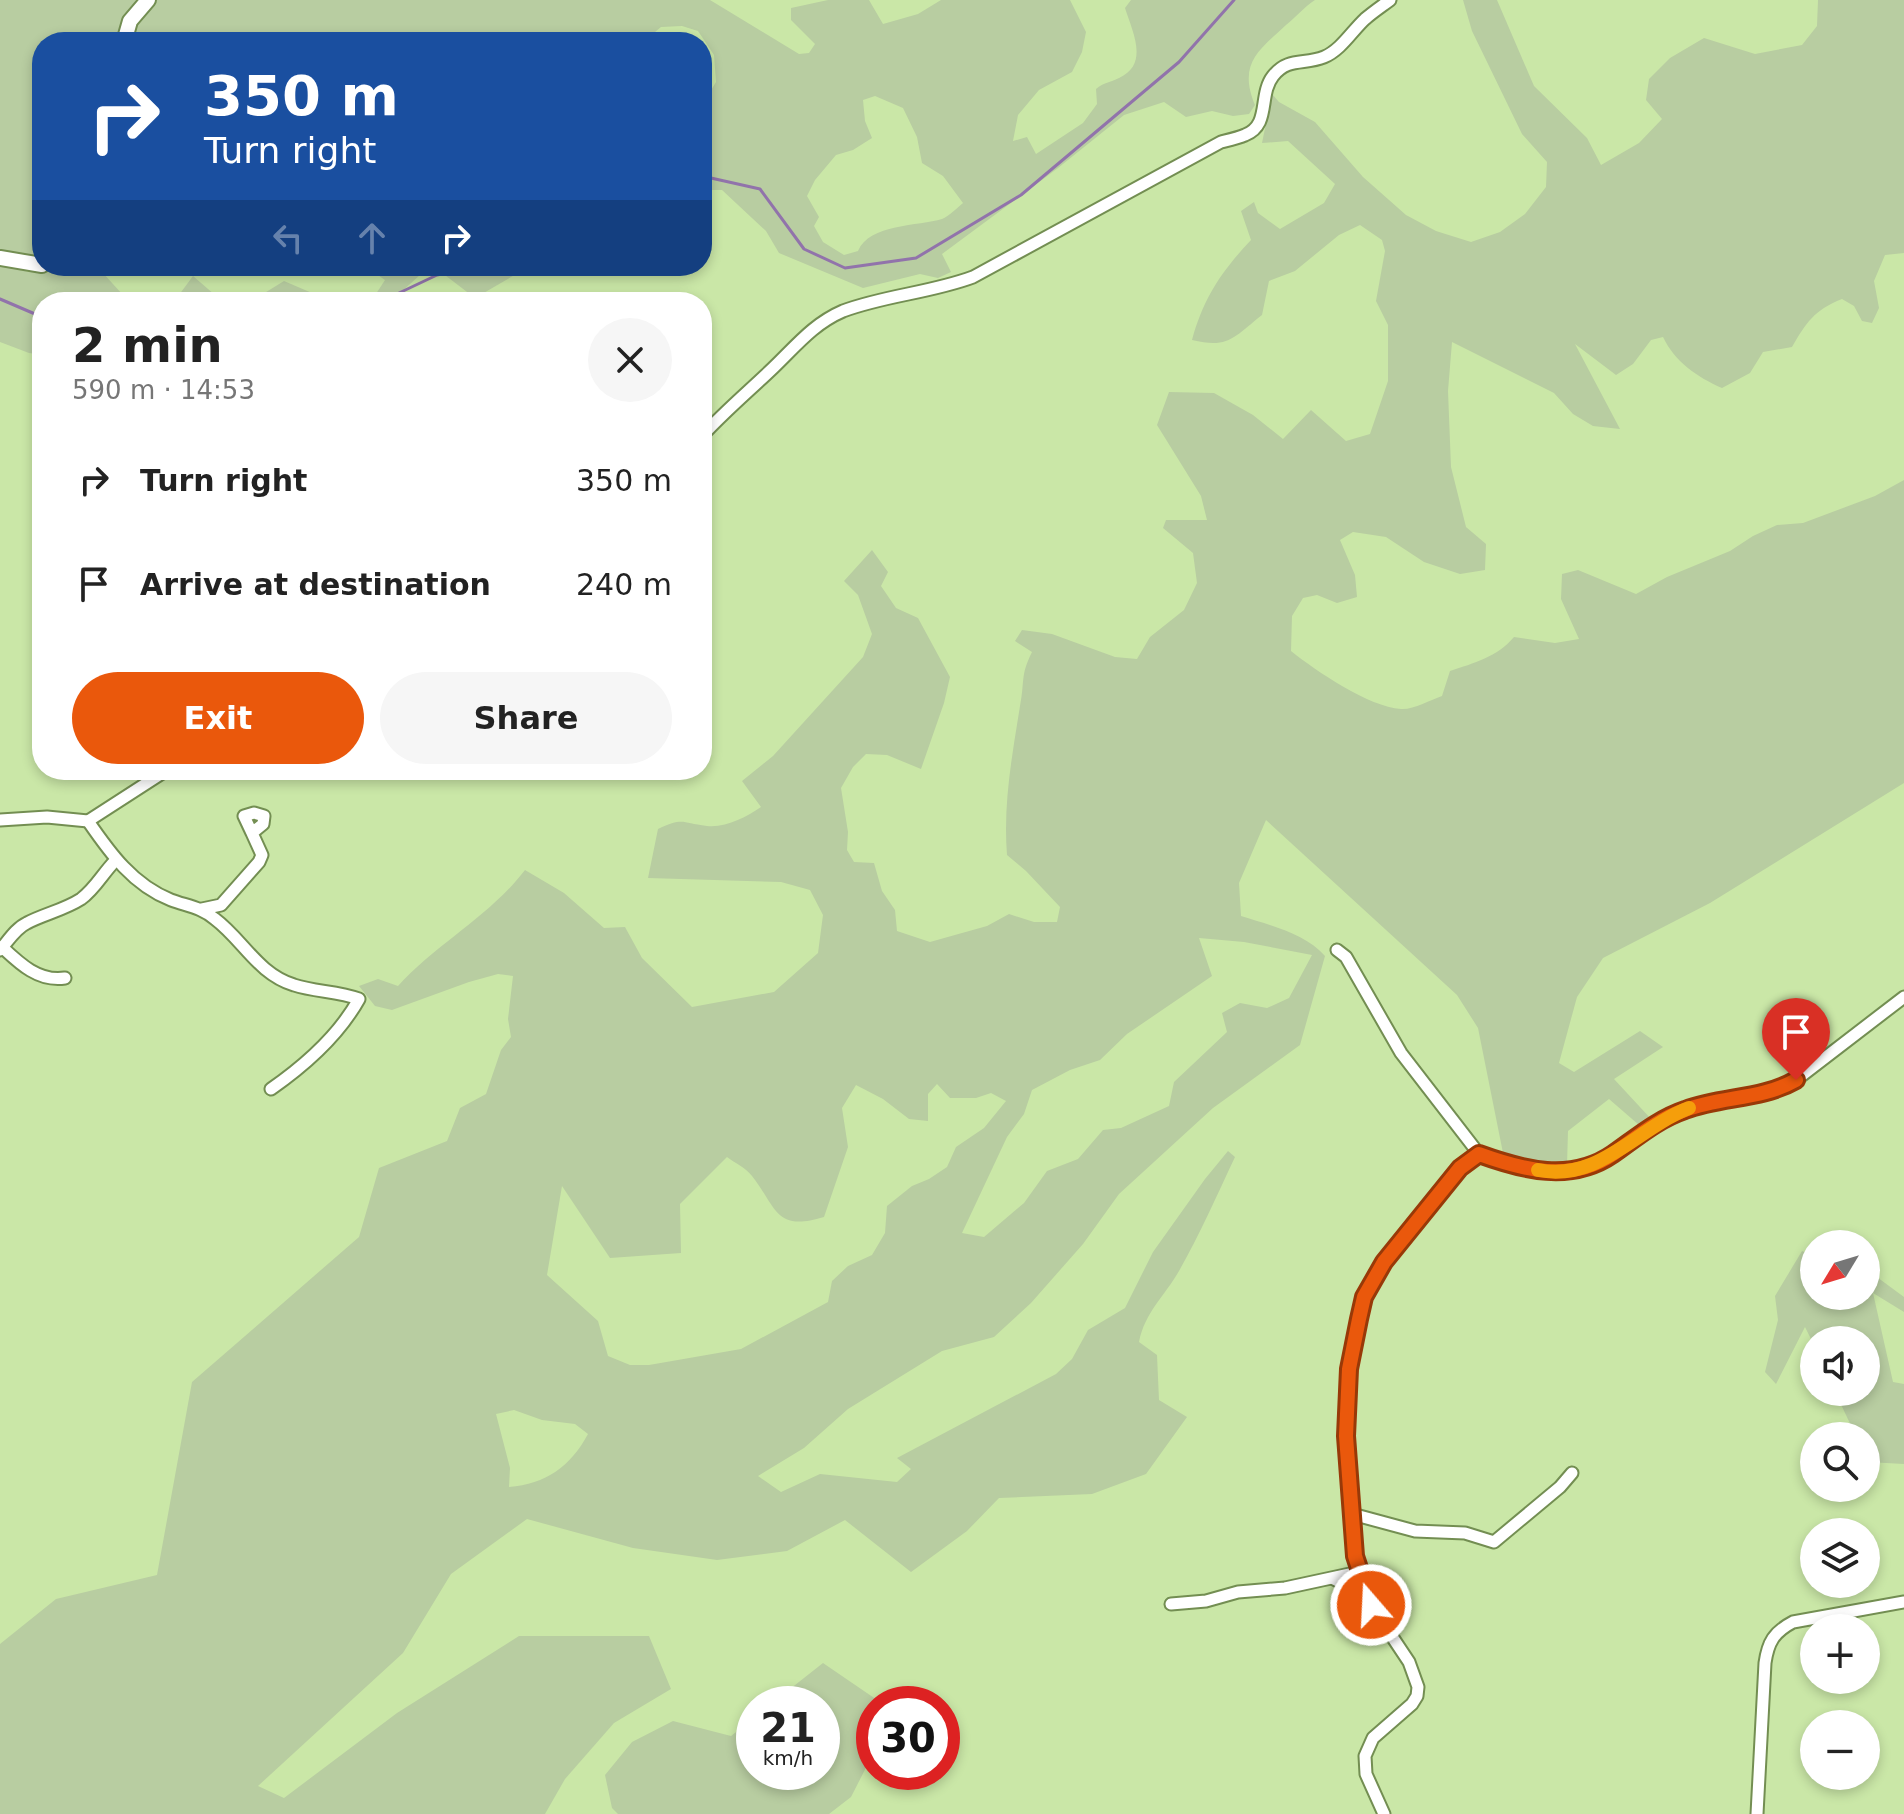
<!DOCTYPE html>
<meta charset="utf-8">
<style>
body{margin:0;font-family:"DejaVu Sans",sans-serif;background:#f6f6f6;color:#222;height:100vh;display:flex;flex-direction:column;font-size:30px;white-space:nowrap}
*{box-sizing:border-box;margin:0}
p{font-size:26px;color:#767676}
.icon{flex:none;width:44px;height:44px;fill:none;stroke:currentColor;stroke-width:2;stroke-linecap:round;stroke-linejoin:round}
.map{position:relative;flex:1;overflow:hidden}
.panel{position:absolute;left:32px;top:292px;width:680px;height:488px;display:flex;flex-direction:column;background:#fff;border-radius:32px;box-shadow:0 4px 12px #0003}
.panel>*{flex:none}
.hud{position:absolute;left:32px;top:32px;width:680px;height:244px;border-radius:32px;box-shadow:0 4px 12px #0003;background:#1a4fa0;color:#fff;overflow:hidden}
.needle{width:52px;rotate:232deg}
.fabs{position:absolute;left:1800px;top:1230px;display:grid;gap:16px}
.fabs a{display:grid;place-items:center;width:80px;height:80px;border-radius:50%;background:#fff;box-shadow:0 4px 12px #0003;font-size:40px}
.speed{position:absolute;left:736px;top:1686px;display:flex;gap:16px;font-size:40px;font-weight:700;text-align:center}
.speed>*{display:grid;place-content:center;width:104px;height:104px;border-radius:50%;background:#fff;box-shadow:0 4px 12px #0003;line-height:1}
.speed small{font-size:20px;font-weight:400}
.speed .limit{border:12px solid #d22;background:#fff;color:#111}
.pin{position:absolute;display:grid;place-items:center;width:68px;height:68px;color:#fff;margin:-82px -34px;border-radius:50% 50% 50% 0;rotate:-45deg;box-shadow:0 0 8px #0007}
.pin .icon{rotate:45deg}
.me{position:absolute;width:88px;margin:-44px;rotate:341deg;stroke-linejoin:round;filter:drop-shadow(0 0 6px #0008)}
.turn{display:flex;align-items:center;gap:28px;height:168px;padding:0 40px;font-size:36px}
.turn .icon{width:104px;height:104px;stroke-width:2.5}
.turn b{display:block;font-size:56px;line-height:68px}
.lanes{display:flex;align-items:center;height:76px;padding:0 40px;background:#0003;justify-content:center;gap:40px;direction:ltr}
.lanes .off{opacity:.35}
.round{display:grid;place-items:center;flex:none;width:84px;height:84px;border-radius:42px;background:#f6f6f6}
.head{display:flex;align-items:center;justify-content:space-between;height:136px;padding:0 40px}
h1{font-size:48px;font-weight:700;line-height:60px}
.primary-button{display:flex;gap:16px;margin-top:auto;padding:16px 40px}
.primary-button a{flex:1;height:92px;border-radius:48px;background:#ea580c;color:#fff;font-size:32px;font-weight:700;line-height:92px;text-align:center}
.primary-button a+a{background:#f6f6f6;color:#222}
ul{padding:0;list-style:none}
li{display:flex;align-items:center;gap:24px;height:104px;padding:0 40px}
li div{flex:1}
li b{display:block;font-size:30px}
li em{font-style:normal}
.map>svg:first-child{display:block}
.green{fill:#b8cda1;fill-rule:evenodd}
.lines{fill:none;stroke-linecap:round;stroke-linejoin:round}
.stream{stroke:#9173ab;stroke-width:3}
.minor-casing{stroke:#738e52;stroke-width:15}
.tertiary-casing{stroke:#738e52;stroke-width:18}
.minor{stroke:#fff;stroke-width:11}
.tertiary{stroke:#fff;stroke-width:14}
.route-casing{stroke:#983908;stroke-width:20}
.route{stroke:#ea580c;stroke-width:14}
.slow{stroke:#f59e0b;stroke-width:14}
</style>
<div class="map">
<svg width="1904" height="1814" viewBox="0 0 1904 1814">
<rect width="100%" height="100%" fill="#cae7a7"/>
<g class="green">
<path d="M 0,0 L 139,0 L 120,42 L 42,42 L 42,259 L 0,250 Z"/>
<path d="M 154,0 L 710,0 L 799,54 L 809,53 L 815,44 L 791,20 L 791,8 L 828,0 L 869,0 L 883,24 L 918,14 L 941,0 L 1070,0 L 1086,32 L 1082,52 L 1072,72 L 1039,90 L 1018,115 L 1013,141 L 1027,137 L 1036,154 L 1083,123 L 1097,104 L 1096,89 C 1104,82 1110,83 1119,78 C 1150,64 1132,31 1125,8 L 1131,0 L 1315,0 C 1304,7 1296,17 1286,25 C 1258,51 1238,64 1255,105 L 1249,114 L 1233,116 L 1212,111 L 1186,117 L 1164,102 L 1124,115 L 1058,168 L 942,254 L 951,272 L 938,278 L 920,274 L 863,288 L 779,253 L 766,231 L 722,190 L 702,190 L 702,105 L 716,82 L 714,55 L 698,31 L 682,26 L 661,27 L 643,42 L 130,42 L 141,14 ZM 875,96 L 903,108 L 917,137 L 922,163 L 943,176 L 963,203 C 957,208 949,216 942,219 C 919,226 869,224 858,251 L 844,255 L 823,242 L 814,226 L 819,217 L 807,196 L 815,180 L 836,155 L 853,150 L 872,138 L 865,121 L 863,100 Z"/>
<path d="M 1463,0 L 1497,0 L 1534,86 L 1587,138 L 1601,165 L 1639,143 L 1662,119 L 1646,100 L 1649,79 L 1670,58 L 1704,38 L 1755,54 L 1802,45 L 1817,26 L 1818,0 L 1904,0 L 1904,253 L 1885,255 L 1874,281 L 1879,308 L 1872,323 L 1862,321 L 1854,306 L 1842,299 C 1814,310 1806,323 1792,347 L 1763,352 L 1750,373 L 1722,388 C 1697,377 1675,362 1663,337 L 1651,340 L 1633,364 L 1616,375 L 1575,344 L 1620,429 L 1593,426 L 1573,414 L 1554,393 L 1452,342 L 1448,391 L 1451,467 L 1466,527 L 1486,544 L 1485,570 L 1460,574 L 1424,562 L 1386,537 L 1353,532 L 1340,540 L 1355,575 L 1357,597 L 1337,603 L 1317,595 L 1303,598 L 1292,616 L 1291,651 C 1316,671 1369,707 1401,709 C 1413,710 1430,700 1442,696 L 1450,671 C 1474,663 1497,657 1514,637 L 1555,643 L 1579,639 L 1561,599 L 1562,574 L 1578,570 L 1636,594 L 1667,577 L 1730,551 L 1753,536 L 1777,525 L 1803,523 L 1875,496 L 1904,480 L 1904,783 L 1710,903 L 1603,958 L 1577,997 L 1559,1063 L 1574,1072 L 1640,1031 L 1663,1047 L 1614,1079 L 1652,1120 L 1639,1125 L 1609,1099 L 1568,1131 L 1567,1165 L 1527,1162 L 1503,1153 L 1478,1028 L 1457,995 L 1266,820 L 1239,883 L 1241,916 C 1269,925 1305,933 1325,956 L 1300,1045 L 1213,1108 L 1119,1194 L 1083,1244 L 1031,1303 L 994,1337 L 942,1351 L 848,1409 L 804,1448 L 758,1476 L 781,1492 L 820,1474 L 897,1482 L 911,1469 L 897,1458 L 1056,1374 L 1072,1359 L 1088,1330 L 1125,1308 L 1153,1252 L 1205,1179 L 1228,1151 L 1235,1157 C 1217,1195 1200,1234 1179,1271 C 1164,1297 1145,1312 1139,1342 L 1157,1355 L 1159,1400 L 1187,1417 L 1146,1474 L 1092,1494 L 999,1498 L 967,1531 L 911,1572 L 845,1520 L 787,1551 L 717,1560 L 633,1548 L 527,1519 L 451,1574 L 403,1653 L 258,1786 L 284,1798 L 397,1713 L 519,1636 L 649,1636 L 671,1689 L 614,1723 L 565,1779 L 545,1814 L 0,1814 L 0,1644 L 56,1599 L 157,1575 L 192,1382 L 359,1237 L 379,1168 L 447,1141 L 460,1108 L 486,1094 L 501,1050 L 511,1037 L 508,1019 L 513,976 L 498,974 L 469,982 L 392,1010 L 375,1006 L 359,986 L 378,979 L 398,986 C 436,944 490,916 525,870 L 564,893 L 604,928 L 625,927 L 642,958 L 692,1007 L 774,992 L 818,953 L 823,915 L 810,890 L 781,882 L 648,878 L 658,829 C 684,817 681,823 707,826 C 726,828 746,817 761,807 L 742,781 L 773,756 L 863,657 L 872,634 L 858,595 L 844,581 L 872,550 L 888,572 L 881,586 L 896,608 L 918,618 L 950,677 L 944,703 L 921,769 L 887,755 L 866,754 L 853,767 L 841,788 L 848,832 L 847,850 L 854,862 L 874,863 L 882,891 L 895,910 L 897,931 L 930,942 L 987,926 L 1009,914 L 1034,922 L 1057,922 L 1060,907 L 1026,871 L 1007,855 C 1003,804 1012,756 1020,706 C 1025,681 1020,676 1032,652 L 1015,641 L 1022,630 L 1052,634 L 1115,657 L 1137,659 L 1150,637 L 1184,610 L 1197,583 L 1193,553 L 1163,528 L 1166,520 L 1207,520 L 1201,496 L 1157,425 L 1169,392 L 1214,393 L 1253,415 L 1283,439 L 1311,410 L 1346,441 L 1370,434 L 1388,381 L 1388,325 L 1376,301 L 1385,251 L 1382,240 L 1360,225 L 1339,235 L 1295,271 L 1269,281 L 1262,315 C 1234,337 1229,349 1192,340 C 1204,297 1221,272 1251,240 L 1241,211 L 1254,202 L 1258,213 L 1280,229 L 1324,203 L 1335,184 L 1288,141 L 1262,143 L 1272,94 L 1279,102 L 1315,122 L 1363,177 L 1406,215 L 1436,231 L 1471,242 L 1500,232 L 1525,214 L 1546,187 L 1547,162 L 1522,134 L 1472,31 ZM 1199,938 L 1244,942 L 1312,955 L 1289,998 L 1267,1008 L 1240,1003 L 1222,1013 L 1227,1032 L 1174,1082 L 1169,1106 L 1121,1128 L 1103,1130 L 1078,1159 L 1047,1171 L 1024,1203 L 984,1237 L 962,1233 L 1007,1137 L 1024,1114 L 1032,1090 L 1070,1070 L 1100,1060 L 1127,1034 L 1212,976 ZM 937,1084 L 950,1098 L 976,1098 L 991,1093 L 1006,1101 L 984,1128 L 956,1147 L 947,1167 L 929,1179 L 912,1186 L 887,1206 L 885,1233 L 872,1255 L 848,1266 L 832,1281 L 828,1302 L 741,1349 L 649,1365 L 630,1365 L 608,1356 L 598,1321 L 547,1275 L 562,1186 L 610,1258 L 681,1253 L 680,1204 L 727,1157 C 735,1163 746,1168 752,1176 C 777,1208 775,1232 824,1217 L 848,1147 L 842,1108 L 856,1085 L 883,1099 L 909,1119 L 928,1121 L 928,1094 ZM 514,1410 L 542,1420 L 575,1424 L 588,1434 C 570,1467 546,1484 509,1487 L 510,1468 L 496,1414 Z"/>
<path d="M 0,265 L 29,272 L 88,270 L 103,273 L 122,294 L 136,302 L 42,302 L 42,355 L 29,353 L 0,342 Z"/>
<path d="M 365,266 L 430,266 L 390,302 L 364,302 L 372,300 L 385,280 Z"/>
<path d="M 433,266 L 530,266 L 475,298 Z"/>
<path d="M 193,276 L 223,302 L 170,302 L 176,299 Z"/>
<path d="M 284,281 L 333,302 L 250,302 Z"/>
<path d="M 1802,1251 L 1814,1256 L 1814,1296 L 1866,1296 L 1866,1269 L 1904,1297 L 1904,1312 L 1873,1293 L 1893,1382 L 1904,1384 L 1904,1464 L 1868,1462 L 1866,1436 L 1856,1436 L 1835,1392 L 1866,1392 L 1866,1340 L 1814,1340 L 1814,1345 L 1805,1327 L 1776,1384 L 1765,1372 L 1778,1320 L 1775,1296 Z"/>
<path d="M 823,1663 L 883,1704 L 874,1704 L 874,1752 L 851,1797 L 829,1814 L 618,1814 L 612,1808 L 605,1775 L 632,1742 L 673,1721 L 731,1736 L 754,1718 L 754,1772 L 822,1772 L 822,1704 L 771,1704 Z"/>
</g>
<g class="lines">
<g class="stream">
<path d="M 702,176 L 760,189 L 804,249 L 845,268 L 916,258 L 1021,195 L 1179,62 L 1234,0"/>
<path d="M 0,299 L 42,317"/>
<path d="M 380,302 L 437,275 L 479,266"/>
</g>
<defs>
<g id="minor">
<path d="M 702,436 C 724,412 749,391 773,368 C 796,346 813,324 843,311 C 886,295 930,293 973,277 L 1221,142 C 1229,140 1238,138 1245,135 C 1271,125 1258,95 1273,76 C 1288,57 1304,65 1324,57 C 1341,50 1352,31 1365,19 C 1373,12 1382,6 1390,0"/>
<path d="M 0,820 L 47,817 L 88,821 L 167,770"/>
<path d="M 88,821 C 110,853 133,885 171,900 C 187,906 201,907 215,919 C 243,940 258,974 294,985 C 315,992 338,991 359,999 C 339,1035 304,1066 271,1089"/>
<path d="M 202,909 L 221,905 L 259,862 L 262,855 L 252,833 L 263,824 L 264,816 L 254,813 L 244,816 L 252,833"/>
<path d="M 2,947 C 20,964 39,982 65,978"/>
<path d="M 0,950 C 8,941 16,928 27,923 C 44,914 64,910 81,899 C 95,889 103,873 115,861"/>
<path d="M 1337,950 L 1346,957 L 1401,1053 L 1479,1154"/>
<path d="M 1479,1154 C 1523,1170 1571,1183 1613,1154 C 1636,1138 1658,1119 1685,1110 C 1722,1096 1761,1100 1796,1080 L 1904,997"/>
<path d="M 1352,1514 L 1415,1531 L 1465,1533 L 1494,1542 L 1560,1487 L 1572,1473"/>
<path d="M 1334,1579 L 1350,1587 L 1371,1605"/>
<path d="M 1171,1604 L 1206,1601 L 1238,1592 L 1285,1588 L 1359,1572"/>
<path d="M 1384,1814 L 1366,1774 L 1365,1756 L 1373,1738 L 1412,1704 L 1417,1696 L 1418,1687 L 1409,1662 L 1371,1605 L 1355,1556 L 1345,1418 L 1349,1369 L 1364,1297 L 1374,1276 L 1460,1168 L 1479,1154"/>
<path d="M 1757,1814 L 1765,1663 C 1768,1642 1774,1632 1793,1622 L 1904,1602"/>
</g>
<g id="tertiary">
<path d="M 124,42 L 130,21 L 148,0"/>
<path d="M 0,258 L 42,265"/>
</g>
</defs>
<use href="#minor" class="minor-casing"/>
<use href="#tertiary" class="tertiary-casing"/>
<use href="#minor" class="minor"/>
<use href="#tertiary" class="tertiary"/>
</g>
<g class="lines">
<defs>
<path id="route" d="M 1371,1605 L 1355,1556 L 1346,1436 L 1349,1369 L 1359,1319 L 1364,1297 L 1384,1262 L 1460,1168 L 1479,1154 C 1523,1170 1571,1183 1613,1154 C 1636,1138 1658,1119 1685,1110 C 1722,1096 1761,1100 1796,1080"/>
</defs>
<use href="#route" class="route-casing"/>
<use href="#route" class="route"/>
<path class="slow" d="M 1538,1170 C 1600,1182 1635,1129 1689,1108"/>
</g>
</svg>
<div class="fabs">
<a><svg class="needle" viewBox="-14 -14 28 28"><path d="M0-13l5 13h-10z" fill="#e53935"/><path d="M0 13l5-13h-10z" fill="#767676"/></svg></a>
<a><svg class="icon" aria-label="sound" viewBox="0 0 24 24"><path d="M4 9h4l5-4v14l-5-4H4zM17 9q2 3 0 6"/></svg></a>
<a><svg class="icon" aria-label="search" viewBox="0 0 24 24"><circle cx="10" cy="10" r="6"/><path d="M15 15l6 6"/></svg></a>
<a><svg class="icon" aria-label="layers" viewBox="0 0 24 24"><path d="M12 4l9 5-9 5-9-5zM3 14l9 5 9-5"/></svg></a>
<a>+</a>
<a>−</a>
</div>
<div class="speed"><div>21<small>km/h</small></div><div class="limit">30</div></div>
<div class="pin" style="left:1796px;top:1080px;background:#d93025"><svg class="icon" aria-label="arrive" viewBox="0 0 24 24"><path d="M6 21V4h12l-3 4 3 4H6"/></svg></div>
<svg class="me" style="left:1371px;top:1605px" viewBox="-20 -20 40 40"><circle r="17" fill="#ea580c" stroke="#fff" stroke-width="3"/><path d="M0-11L8 9 0 5-8 9z" fill="#fff"/></svg>
<div class="hud">
<div class="turn"><svg class="icon" aria-label="right" viewBox="0 0 24 24"><path d="M7 20v-9h11M14 6l5 5-5 5"/></svg><div><b>350 m</b>Turn right</div></div>
<div class="lanes"><svg class="icon off" aria-label="left" viewBox="0 0 24 24"><path d="M17 20v-9H6M10 6l-5 5 5 5"/></svg><svg class="icon off" aria-label="ahead" viewBox="0 0 24 24"><path d="M12 20V5M6 11l6-6 6 6"/></svg><svg class="icon" aria-label="right" viewBox="0 0 24 24"><path d="M7 20v-9h11M14 6l5 5-5 5"/></svg></div>
</div>
<section class="panel">
<div class="head"><div><h1>2 min</h1><p>590 m · 14:53</p></div><a class="round"><svg class="icon" aria-label="close" viewBox="0 0 24 24"><path d="M6 6l12 12M18 6L6 18"/></svg></a></div>
<ul>
<li><svg class="icon" aria-label="right" viewBox="0 0 24 24"><path d="M7 20v-9h11M14 6l5 5-5 5"/></svg><div><b>Turn right</b></div><em>350 m</em></li>
<li><svg class="icon" aria-label="arrive" viewBox="0 0 24 24"><path d="M6 21V4h12l-3 4 3 4H6"/></svg><div><b>Arrive at destination</b></div><em>240 m</em></li>
</ul>
<div class="primary-button"><a>Exit</a><a>Share</a></div>
</section>
</div>
